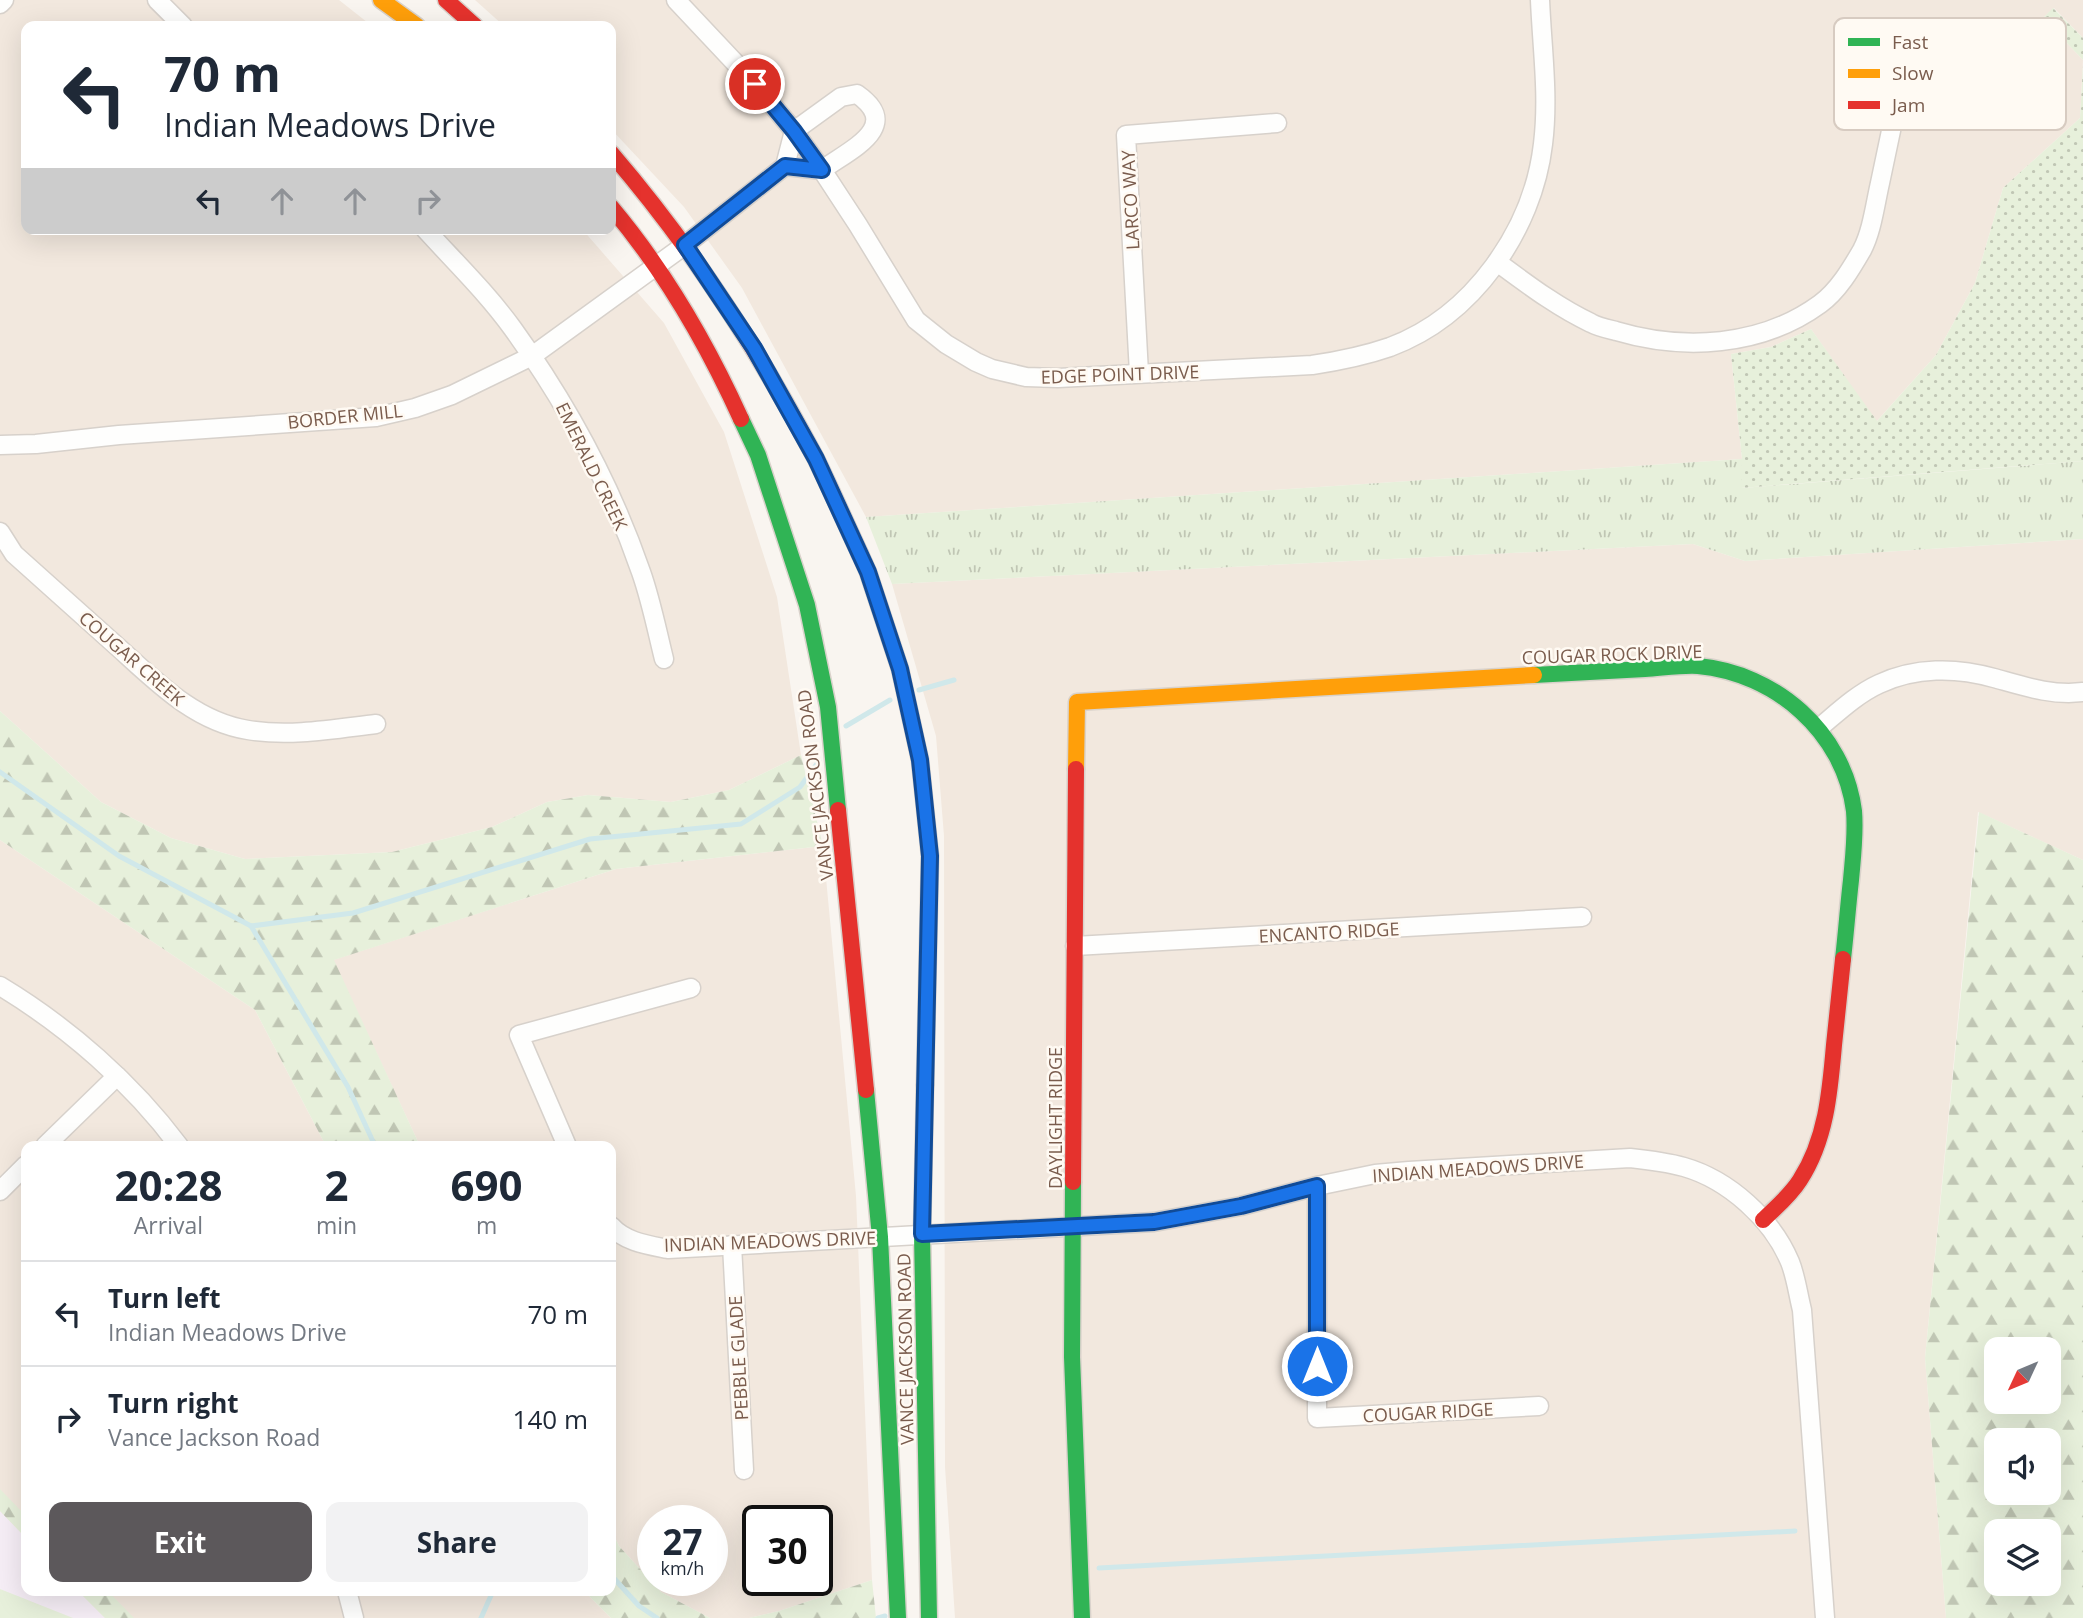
<!DOCTYPE html>
<style>
body{margin:0;font-family:"Open Sans",sans-serif;background:#f2f2f3;color:#1f2937;height:100vh;display:flex;flex-direction:column;font-size:26px;white-space:nowrap}
*{box-sizing:border-box;margin:0}
p{font-size:23px;color:#747a83}
.icon{flex:none;width:38px;height:38px;fill:none;stroke:currentColor;stroke-width:2;stroke-linecap:round;stroke-linejoin:round}
.map{position:relative;flex:1;overflow:hidden}
.details{position:absolute;left:21px;top:1141px;width:595px;height:455px;display:flex;flex-direction:column;background:#fff;border-radius:14px;box-shadow:0 7px 28px #0002}
.details>*{flex:none}
.hud{position:absolute;left:21px;top:21px;width:595px;height:214px;border-radius:14px;box-shadow:0 7px 28px #0002;background:#fff;color:#1f2937;overflow:hidden}
.needle{width:46px;rotate:226deg}
.fabs{position:absolute;left:1984px;top:1337px;display:grid;gap:14px}
.fabs a{display:grid;place-items:center;width:77px;height:77px;border-radius:14px;background:#fff;box-shadow:0 7px 28px #0002;font-size:35px}
.speed{position:absolute;left:637px;top:1505px;display:flex;gap:14px;font-size:35px;font-weight:700;text-align:center}
.speed>*{display:grid;place-content:center;width:91px;height:91px;border-radius:50%;background:#fff;box-shadow:0 7px 28px #0002;line-height:1}
.speed small{font-size:18px;font-weight:400}
.speed .limit{border:4px solid #111;border-radius:10px;background:#fff;color:#111}
.pin{position:absolute;display:grid;place-items:center;width:60px;height:60px;color:#fff;margin:-30px;border:4px solid #fff;border-radius:50%;box-shadow:0 2px 7px #0007}
.me{position:absolute;width:77px;margin:-38px;rotate:0deg;stroke-linejoin:round;filter:drop-shadow(0 0 5px #0008)}
.turn{display:flex;align-items:center;gap:24px;height:147px;padding:0 28px;font-size:32px}
.turn .icon{width:91px;height:91px;stroke-width:2.5}
.turn b{display:block;font-size:49px;line-height:60px}
.lanes{display:flex;align-items:center;height:66px;padding:0 28px;background:#0003;justify-content:center;gap:35px;direction:ltr}
.lanes .off{opacity:.35}
.eta{display:flex;justify-content:space-evenly;align-items:center;height:119px;text-align:center}
.eta b{font-size:42px;font-weight:700;line-height:49px}
.action{display:flex;gap:14px;margin-top:auto;padding:14px 28px}
.action a{flex:1;height:80px;border-radius:14px;background:#5c585b;color:#fff;font-size:28px;font-weight:700;line-height:80px;text-align:center}
.action a+a{background:#f2f2f3;color:#1f2937}
ul{padding:0;list-style:none}
li{display:flex;align-items:center;gap:21px;height:105px;padding:0 28px;border-top:2px solid #e0e1e3}
li div{flex:1}
li b{display:block;font-size:26px}
li em{font-style:normal}
.map>svg:first-child{display:block}
.residential{fill:#f2e8de;fill-rule:evenodd}
.education{fill:#f6eef6}
.grass{fill:url(#grass-tufts)}
.forest{fill:url(#forest-firs);fill-rule:evenodd}
.park{fill:url(#park-dots)}
.pitch{fill:#e7f0db}
.lines{fill:none;stroke-linecap:round;stroke-linejoin:round}
.stream{stroke:#d0e8ea;stroke-width:5}
.street-casing{stroke:#d7d1cb;stroke-width:21}
.fast-casing{stroke:#d9d2cb;stroke-width:19}
.slow-casing{stroke:#d9d2cb;stroke-width:19}
.jam-casing{stroke:#d9d2cb;stroke-width:19}
.street{stroke:#fefefd;stroke-width:18}
.fast{stroke:#30b455;stroke-width:16}
.slow{stroke:#ff9f0a;stroke-width:16}
.jam{stroke:#e5322d;stroke-width:16}
.route-casing{stroke:#114b97;stroke-width:18}
.route{stroke:#1a73e8;stroke-width:12}
.labels{text-anchor:middle;dominant-baseline:central;stroke-width:5;stroke-linejoin:round;paint-order:stroke}
.street-label{font-size:18px;fill:#7a5c4d;stroke:#fffaf3}
.key{fill:#fffaf3;stroke:#d7cbc1;stroke-width:2}
.key-label{font-size:19px;fill:#7a5c4d}
</style>
<div class="map">
<svg width="2083" height="1618" viewBox="0 0 2083 1618">
<defs>
<pattern id="grass-tufts" width="24" height="20" patternUnits="userSpaceOnUse" patternTransform="scale(1.75)"><rect width="24" height="20" fill="#e7f0db"/><path d="M3 7l-1-3M5 7V3M7 7l1-3M15 17l-1-3M17 17v-4M19 17l1-3" fill="none" stroke="#c0c6b4"/></pattern>
<pattern id="forest-firs" width="22" height="20" patternUnits="userSpaceOnUse" patternTransform="scale(1.75)"><rect width="22" height="20" fill="#e7f0db"/><path d="M5 1l3.5 6h-7zM16 11l3.5 6h-7z" fill="#c0c6b4"/></pattern>
<pattern id="park-dots" width="8" height="8" patternUnits="userSpaceOnUse" patternTransform="scale(1.75)"><rect width="8" height="8" fill="#e7f0db"/><path d="M2 2h.1M6 6h.1" fill="none" stroke="#c0c6b4" stroke-width="1.8" stroke-linecap="round"/></pattern>
</defs>
<rect width="100%" height="100%" fill="#f9f5f0"/>
<g class="residential">
<path d="M 0,0 L 339,0 L 372,26 L 26,26 L 26,229 L 582,229 L 664,323 L 724,432 L 777,597 L 801,755 L 729,790 L 671,802 L 588,795 L 547,802 L 492,827 L 392,852 L 245,859 L 171,838 L 101,802 L 0,711 Z"/>
<path d="M 475,0 L 2083,0 L 2083,38 L 2054,8 L 2043,18 L 2083,60 L 2080,118 L 2003,188 L 1975,283 L 1936,355 L 1876,422 L 1811,329 L 1771,347 L 1731,354 L 1742,459 L 866,517 L 742,288 L 684,207 L 611,129 L 611,26 L 504,26 Z"/>
<path d="M 2083,539 L 2083,860 L 1978,812 L 1925,1358 L 1946,1618 L 955,1618 L 945,1467 L 944,836 L 936,736 L 892,584 L 1693,544 L 1745,561 Z"/>
<path d="M 0,840 L 255,1010 L 326,1146 L 26,1146 L 26,1538 L 0,1511 Z"/>
<path d="M 823,846 L 856,1196 L 872,1580 L 779,1611 L 749,1618 L 710,1618 L 661,1592 L 619,1546 L 611,1529 L 611,1146 L 420,1146 L 333,960 L 616,869 ZM 653,1521 L 712,1521 L 712,1580 L 653,1580 ZM 758,1521 L 817,1521 L 817,1580 L 758,1580 Z"/>
<path d="M 78,1591 L 584,1591 L 611,1618 L 105,1618 Z"/>
</g>
<path class="education" d="M 0,1511 L 26,1538 L 26,1591 L 78,1591 L 105,1618 L 0,1618 Z"/>
<path class="grass" d="M 1742,459 L 1742,488 L 2083,461 L 2083,539 L 1745,561 L 1693,544 L 892,584 L 866,517 Z"/>
<g class="forest">
<path d="M 0,711 L 101,802 L 171,838 L 245,859 L 392,852 L 492,827 L 547,802 L 588,795 L 671,802 L 729,790 L 801,755 L 823,846 L 616,869 L 334,960 L 420,1146 L 326,1146 L 255,1010 L 0,840 Z"/>
<path d="M 1979,812 L 2083,860 L 2083,1618 L 1946,1618 L 1925,1358 ZM 2049,1349 L 2049,1402 L 1997,1402 L 1997,1349 ZM 2049,1440 L 2049,1493 L 1997,1493 L 1997,1440 ZM 2049,1531 L 2049,1584 L 1997,1584 L 1997,1531 Z"/>
<path d="M 0,1489 L 26,1516 L 26,1538 L 0,1511 Z"/>
<path d="M 611,1529 L 619,1546 L 661,1592 L 710,1618 L 611,1618 L 584,1591 L 611,1591 Z"/>
<path d="M 872,1580 L 876,1618 L 749,1618 L 779,1611 Z"/>
<path d="M 78,1591 L 108,1591 L 134,1618 L 105,1618 Z"/>
</g>
<g class="park">
<path d="M 2053,8 L 2083,38 L 2083,60 L 2043,18 Z"/>
<path d="M 2083,65 L 2083,461 L 1741,488 L 1742,459 L 1731,354 L 1771,347 L 1811,329 L 1877,421 L 1936,355 L 1975,283 L 2003,188 L 2080,118 Z"/>
</g>
<path class="pitch" d="M 0,1589 L 73,1618 L 0,1618 Z"/>
<g class="lines">
<g class="stream">
<path d="M 919,690 L 954,680"/>
<path d="M 846,726 L 890,700"/>
<path d="M 0,772 L 119,856 L 251,926 L 353,913 L 590,839 L 741,824 L 800,787 L 819,761"/>
<path d="M 251,926 L 348,1087 L 375,1146"/>
<path d="M 1099,1568 L 1795,1531"/>
<path d="M 611,1575 L 639,1606 L 657,1618"/>
<path d="M 481,1618 L 493,1591"/>
<path d="M 878,1618 L 885,1616"/>
</g>
<defs>
<g id="street">
<path d="M 157,0 L 183,26"/>
<path d="M 676,0 L 755,84 L 794,131 L 822,170 L 858,225 L 916,320 L 946,344 L 976,362 L 992,369 L 1026,377 L 1058,378 L 1312,365 C 1339,361 1364,356 1390,347 C 1473,316 1533,230 1543,144 C 1549,96 1542,48 1540,0"/>
<path d="M 0,4 L 4,0"/>
<path d="M 425,229 C 455,262 487,293 513,329 C 567,404 611,485 641,572 C 651,600 657,631 664,659"/>
<path d="M 1497,262 C 1527,284 1557,307 1591,323 C 1598,327 1608,329 1616,331 C 1683,351 1761,347 1820,304 C 1838,291 1851,269 1862,250 C 1872,231 1875,205 1880,183 C 1888,145 1896,107 1904,69"/>
<path d="M 1139,373 L 1126,135 L 1277,123"/>
<path d="M 0,445 L 36,444 L 119,435 L 376,417 L 415,408 L 452,395 L 532,356 L 685,245 L 785,166 L 794,131 L 841,97 L 857,94 C 904,127 849,150 822,170 L 785,166"/>
<path d="M 0,532 L 14,554 C 46,583 78,611 110,640 C 151,676 191,721 248,730 C 290,737 334,729 376,724"/>
<path d="M 1819,728 C 1837,713 1857,694 1879,684 C 1915,667 1956,667 1994,678 C 2023,686 2052,696 2083,692"/>
<path d="M 1075,946 L 1582,917"/>
<path d="M 0,986 C 68,1027 132,1083 179,1146"/>
<path d="M 45,1146 L 117,1076"/>
<path d="M 567,1146 L 519,1035 L 691,988"/>
<path d="M 1317,1186 L 1317,1418 L 1539,1406"/>
<path d="M 0,1191 L 26,1165"/>
<path d="M 611,1226 C 625,1242 648,1245 668,1249 L 1154,1222 L 1241,1206 L 1317,1186 L 1375,1174 L 1409,1171 L 1630,1158 C 1649,1160 1666,1162 1684,1167 C 1729,1180 1772,1219 1790,1262 C 1796,1277 1798,1294 1802,1310 L 1825,1618"/>
<path d="M 732,1245 L 744,1470"/>
<path d="M 347,1591 L 354,1618"/>
</g>
<g id="fast">
<path d="M 741,419 L 758,455 L 807,605 L 828,707 L 838,810"/>
<path d="M 1534,675 C 1571,673 1608,671 1645,669 C 1662,668 1681,665 1698,666 C 1775,673 1844,732 1854,811 C 1856,834 1853,857 1851,880 C 1848,906 1846,933 1843,959"/>
<path d="M 925,1085 L 922,1234 L 929,1618"/>
<path d="M 866,1090 L 880,1237 L 898,1618"/>
<path d="M 1073,1182 L 1072,1357 L 1082,1618"/>
</g>
<g id="slow">
<path d="M 381,0 L 417,26"/>
<path d="M 860,554 L 868,572 L 900,669 L 920,760 L 930,856 L 925,1085"/>
<path d="M 1076,769 L 1077,702 L 1534,675"/>
</g>
<g id="jam">
<path d="M 446,0 L 475,26"/>
<path d="M 611,153 C 691,246 758,349 815,457 C 831,489 845,522 860,554"/>
<path d="M 611,207 C 664,270 707,344 741,419"/>
<path d="M 838,810 L 866,1090"/>
<path d="M 1073,1182 L 1076,769"/>
<path d="M 1763,1220 C 1776,1207 1790,1196 1800,1180 C 1826,1140 1830,1092 1834,1045 C 1837,1017 1840,988 1843,959"/>
</g>
</defs>
<use href="#street" class="street-casing"/>
<use href="#fast" class="fast-casing"/>
<use href="#slow" class="slow-casing"/>
<use href="#jam" class="jam-casing"/>
<use href="#street" class="street"/>
<use href="#fast" class="fast"/>
<use href="#slow" class="slow"/>
<use href="#jam" class="jam"/>
</g>
<g class="lines">
<defs>
<path id="route" d="M 755,84 L 794,131 L 822,170 L 785,166 L 685,245 L 754,348 L 816,459 L 868,572 L 900,669 L 920,760 L 930,856 L 922,1234 L 1154,1222 L 1241,1206 L 1317,1186 L 1317,1366"/>
</defs>
<use href="#route" class="route-casing"/>
<use href="#route" class="route"/>
</g>
<g class="labels">
<g class="street-label">
<text transform="translate(1130 200) rotate(-93)">LARCO WAY</text>
<text transform="translate(1120 374) rotate(-2)">EDGE POINT DRIVE</text>
<text transform="translate(345 416) rotate(-6)">BORDER MILL</text>
<text transform="translate(592 466) rotate(64)">EMERALD CREEK</text>
<text transform="translate(1612 654) rotate(-2)">COUGAR ROCK DRIVE</text>
<text transform="translate(132 658) rotate(41)">COUGAR CREEK</text>
<text transform="translate(815 785) rotate(-97)">VANCE JACKSON ROAD</text>
<text transform="translate(1329 932) rotate(-3)">ENCANTO RIDGE</text>
<text transform="translate(1055 1118) rotate(-90)">DAYLIGHT RIDGE</text>
<text transform="translate(1478 1168) rotate(-4)">INDIAN MEADOWS DRIVE</text>
<text transform="translate(770 1241) rotate(-2)">INDIAN MEADOWS DRIVE</text>
<text transform="translate(905 1349) rotate(-91)">VANCE JACKSON ROAD</text>
<text transform="translate(738 1358) rotate(-93)">PEBBLE GLADE</text>
<text transform="translate(1428 1412) rotate(-3)">COUGAR RIDGE</text>
</g>
</g>
<rect x="1834" y="18" width="232" height="112" rx="10" class="key"/>
<rect x="1848" y="38" width="32" height="8" fill="#30b455"/>
<rect x="1848" y="69" width="32" height="9" fill="#ff9f0a"/>
<rect x="1848" y="101" width="32" height="8" fill="#e5322d"/>
<g class="key-label">
<text x="1892" y="49">Fast</text>
<text x="1892" y="80">Slow</text>
<text x="1892" y="112">Jam</text>
</g>
</svg>
<div class="fabs">
<a><svg class="needle" viewBox="-14 -14 28 28"><path d="M0-13l5 13h-10z" fill="#e53935"/><path d="M0 13l5-13h-10z" fill="#747a83"/></svg></a>
<a><svg class="icon" aria-label="sound" viewBox="0 0 24 24"><path d="M4 9h4l5-4v14l-5-4H4zM17 9q2 3 0 6"/></svg></a>
<a><svg class="icon" aria-label="layers" viewBox="0 0 24 24"><path d="M12 4l9 5-9 5-9-5zM3 14l9 5 9-5"/></svg></a>
</div>
<div class="speed"><div>27<small>km/h</small></div><div class="limit">30</div></div>
<div class="pin" style="left:755px;top:84px;background:#d93025"><svg class="icon" aria-label="arrive" viewBox="0 0 24 24"><path d="M6 21V4h12l-3 4 3 4H6"/></svg></div>
<svg class="me" style="left:1317px;top:1366px" viewBox="-20 -20 40 40"><circle r="17" fill="#1a73e8" stroke="#fff" stroke-width="3"/><path d="M0-11L8 9 0 5-8 9z" fill="#fff"/></svg>
<div class="hud">
<div class="turn"><svg class="icon" aria-label="left" viewBox="0 0 24 24"><path d="M17 20v-9H6M10 6l-5 5 5 5"/></svg><div><b>70 m</b>Indian Meadows Drive</div></div>
<div class="lanes"><svg class="icon" aria-label="left" viewBox="0 0 24 24"><path d="M17 20v-9H6M10 6l-5 5 5 5"/></svg><svg class="icon off" aria-label="ahead" viewBox="0 0 24 24"><path d="M12 20V5M6 11l6-6 6 6"/></svg><svg class="icon off" aria-label="ahead" viewBox="0 0 24 24"><path d="M12 20V5M6 11l6-6 6 6"/></svg><svg class="icon off" aria-label="right" viewBox="0 0 24 24"><path d="M7 20v-9h11M14 6l5 5-5 5"/></svg></div>
</div>
<section class="details">
<div class="eta">
<div><b>20:28</b><p>Arrival</p></div>
<div><b>2</b><p>min</p></div>
<div><b>690</b><p>m</p></div>
</div>
<ul>
<li><svg class="icon" aria-label="left" viewBox="0 0 24 24"><path d="M17 20v-9H6M10 6l-5 5 5 5"/></svg><div><b>Turn left</b><p>Indian Meadows Drive</p></div><em>70 m</em></li>
<li><svg class="icon" aria-label="right" viewBox="0 0 24 24"><path d="M7 20v-9h11M14 6l5 5-5 5"/></svg><div><b>Turn right</b><p>Vance Jackson Road</p></div><em>140 m</em></li>
</ul>
<div class="action"><a>Exit</a><a>Share</a></div>
</section>
</div>
